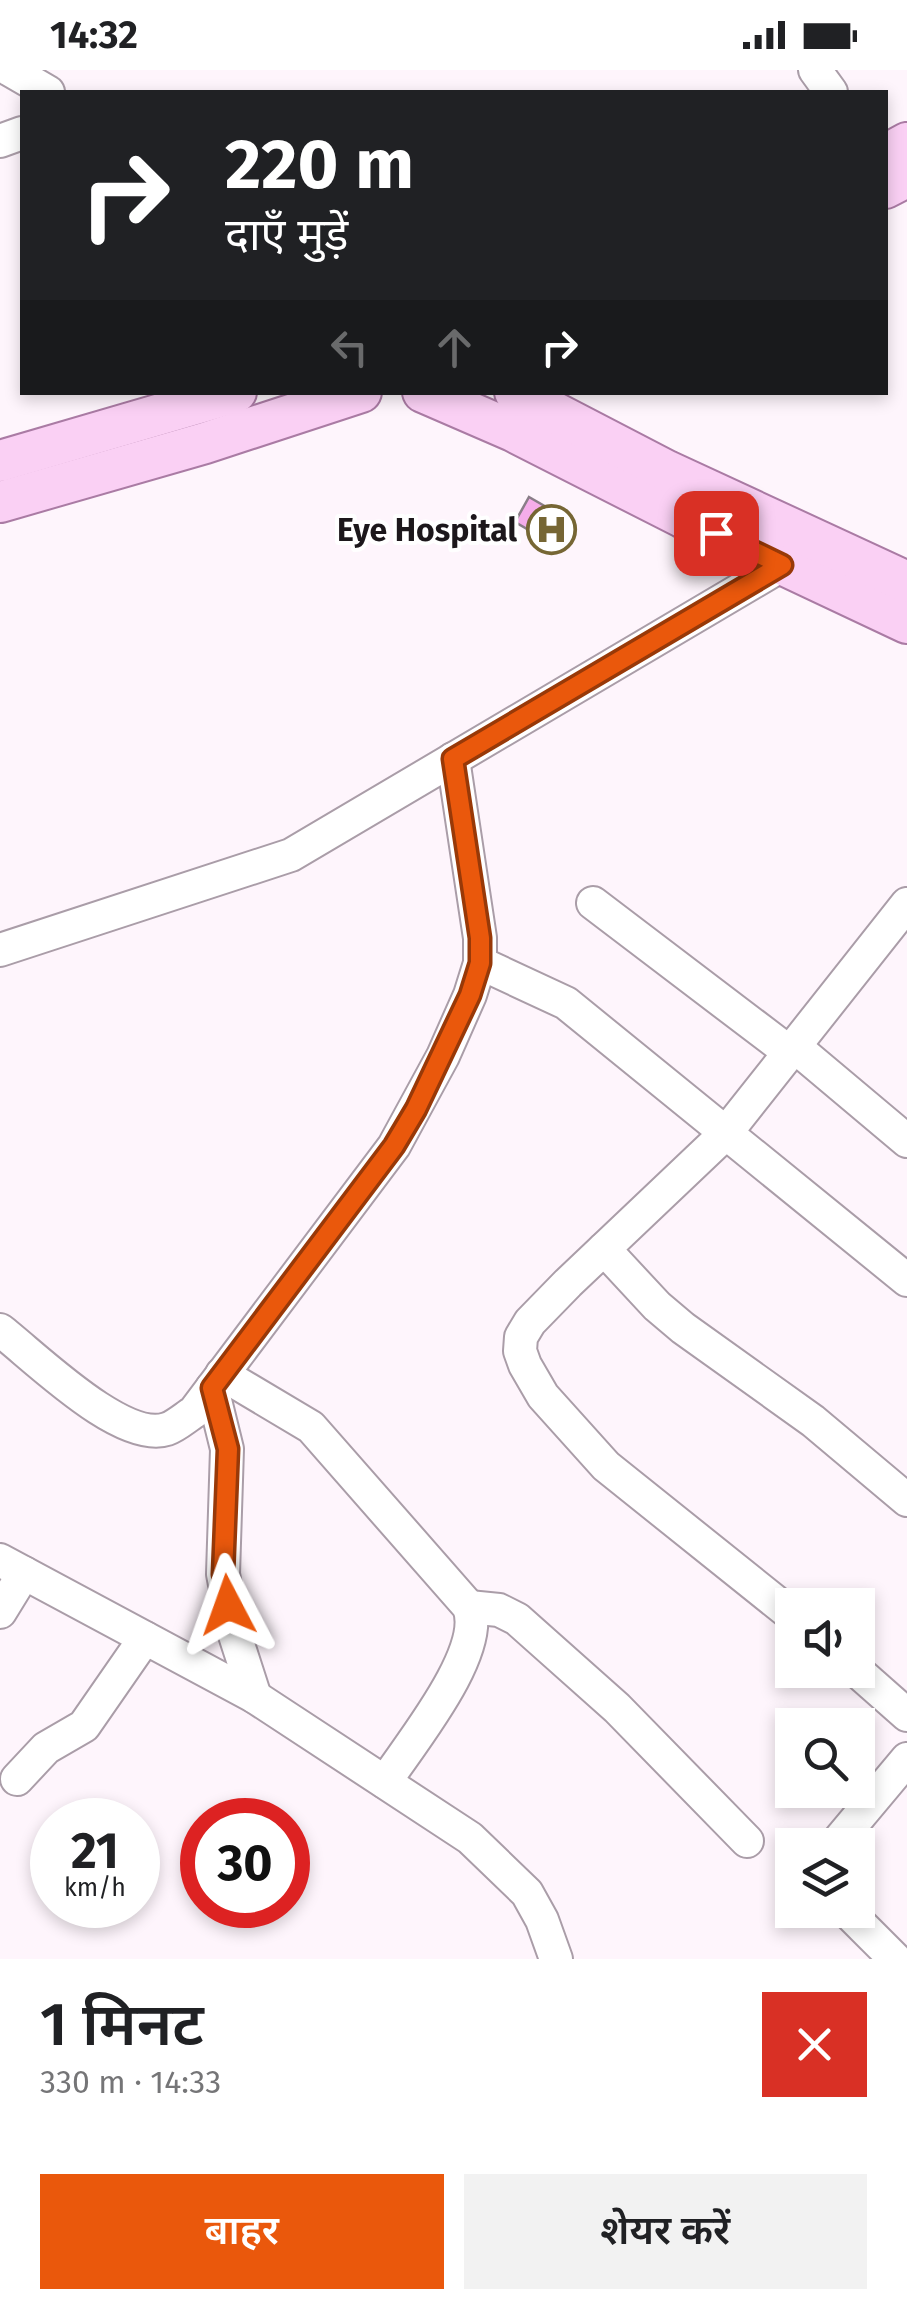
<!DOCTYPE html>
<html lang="hi">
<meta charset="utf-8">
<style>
body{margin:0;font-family:"Fira Sans","Noto Sans Devanagari",sans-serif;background:#f2f2f2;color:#202124;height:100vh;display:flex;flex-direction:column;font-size:38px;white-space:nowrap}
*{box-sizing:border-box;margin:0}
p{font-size:32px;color:#757577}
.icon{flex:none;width:55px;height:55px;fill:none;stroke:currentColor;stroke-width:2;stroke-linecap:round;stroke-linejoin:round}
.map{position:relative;height:1889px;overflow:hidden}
.drawer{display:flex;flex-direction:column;background:#fff;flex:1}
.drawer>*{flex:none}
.banner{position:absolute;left:20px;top:20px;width:868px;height:305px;border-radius:0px;box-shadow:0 5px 15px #0003;background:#202124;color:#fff;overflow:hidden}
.tools{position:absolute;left:775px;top:1518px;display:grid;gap:20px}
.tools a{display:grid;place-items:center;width:100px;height:100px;border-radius:0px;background:#fff;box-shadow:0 5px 15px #0003;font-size:50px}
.speed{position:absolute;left:30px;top:1728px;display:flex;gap:20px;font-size:50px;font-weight:700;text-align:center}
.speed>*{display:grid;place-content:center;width:130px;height:130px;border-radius:50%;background:#fff;box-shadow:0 5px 15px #0003;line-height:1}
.speed small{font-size:25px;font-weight:400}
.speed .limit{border:15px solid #d22;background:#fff;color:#111}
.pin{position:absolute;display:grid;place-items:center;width:85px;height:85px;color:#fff;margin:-42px;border-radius:20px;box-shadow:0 5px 15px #0006}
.me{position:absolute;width:110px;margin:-55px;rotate:356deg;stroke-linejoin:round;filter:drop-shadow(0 0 8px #0008)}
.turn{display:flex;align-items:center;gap:35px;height:210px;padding:0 40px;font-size:45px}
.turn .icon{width:130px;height:130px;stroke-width:2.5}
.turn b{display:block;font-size:70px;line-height:85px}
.lanes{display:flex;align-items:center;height:95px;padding:0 40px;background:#0003;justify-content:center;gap:50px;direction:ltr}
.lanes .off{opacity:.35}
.round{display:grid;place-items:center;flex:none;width:105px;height:105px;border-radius:0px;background:#f2f2f2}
.overview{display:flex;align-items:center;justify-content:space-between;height:170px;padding:0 40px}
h1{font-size:60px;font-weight:600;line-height:75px}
.button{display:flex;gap:20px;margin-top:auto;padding:20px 40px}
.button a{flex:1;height:115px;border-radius:0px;background:#ea580c;color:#fff;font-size:40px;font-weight:600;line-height:115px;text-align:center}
.button a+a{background:#f2f2f2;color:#202124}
.status{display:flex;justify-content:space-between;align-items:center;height:70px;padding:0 50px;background:#fff;direction:ltr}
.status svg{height:28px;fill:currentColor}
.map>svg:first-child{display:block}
.building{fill:#f5adea;stroke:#8a7d88;stroke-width:2.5}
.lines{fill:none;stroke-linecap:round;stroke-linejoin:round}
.minor-casing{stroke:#aa9da8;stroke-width:36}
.major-casing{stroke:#aa7ba4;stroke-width:44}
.minor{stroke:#fff;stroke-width:32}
.major{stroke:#fad0f4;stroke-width:40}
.route-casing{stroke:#983908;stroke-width:25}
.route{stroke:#ea580c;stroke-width:18}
.labels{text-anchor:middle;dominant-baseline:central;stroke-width:8;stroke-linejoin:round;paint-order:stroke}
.poi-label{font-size:32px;font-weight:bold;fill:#1c171b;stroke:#fff;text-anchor:end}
</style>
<div class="status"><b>14:32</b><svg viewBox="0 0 49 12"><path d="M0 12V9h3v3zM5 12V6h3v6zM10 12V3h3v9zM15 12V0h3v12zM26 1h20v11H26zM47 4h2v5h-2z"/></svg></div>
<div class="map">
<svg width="907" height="1889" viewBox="0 0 907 1889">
<rect width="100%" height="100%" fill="#fef5fc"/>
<path class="building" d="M 529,427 L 574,453 L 560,478 L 515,452 Z"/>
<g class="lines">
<defs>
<g id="minor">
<path d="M 10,0 L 48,22"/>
<path d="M 815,0 L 831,22"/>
<path d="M 0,71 L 22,63"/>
<path d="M 593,833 L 789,982"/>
<path d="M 0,880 L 291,785 L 782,495"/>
<path d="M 480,893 L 566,933 L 907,1210"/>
<path d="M 794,976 L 907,1071"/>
<path d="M 604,1179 L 657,1236 L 683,1258 L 813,1351 L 907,1430"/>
<path d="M 0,1260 C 35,1287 122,1374 167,1359 C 176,1356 186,1347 194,1342 L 394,1076 L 443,986 L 470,925 L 480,893 L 480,868 L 453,689"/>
<path d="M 222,1304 L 311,1357 L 469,1537 C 486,1582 410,1674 385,1712"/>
<path d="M 212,1318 L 227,1379 L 223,1504 L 234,1562 L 255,1627"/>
<path d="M 0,1490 L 255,1627 L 470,1768 L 527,1823 L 542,1850 L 556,1889"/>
<path d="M 469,1537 L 499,1540 L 517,1549 L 617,1638 L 747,1771"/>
<path d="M 0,1542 L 24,1503"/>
<path d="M 792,1545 L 606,1396 L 543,1326 L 525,1295 L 520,1281 L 521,1267 L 530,1252 L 568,1213 L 725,1064 L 907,834"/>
<path d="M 856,1600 L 907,1645"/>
<path d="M 17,1709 L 46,1678 L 84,1656 L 145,1568"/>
<path d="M 835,1775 L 907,1689"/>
<path d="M 846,1840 L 895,1889"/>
</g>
<g id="major">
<path d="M 885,85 L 907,73"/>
<path d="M 885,118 L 907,107"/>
<path d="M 423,322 L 513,361 L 682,447 L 907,553"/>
<path d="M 515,322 L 667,401 L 907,512"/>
<path d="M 0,391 L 236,322"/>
<path d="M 0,432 L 205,373 L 361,322"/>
</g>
</defs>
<use href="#minor" class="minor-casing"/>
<use href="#major" class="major-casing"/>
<use href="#minor" class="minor"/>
<use href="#major" class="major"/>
</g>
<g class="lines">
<defs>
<path id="route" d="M 228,1535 L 223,1504 L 228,1379 L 212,1318 L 394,1076 L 416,1039 L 470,925 L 480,893 L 480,868 L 453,689 L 782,495 L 716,463"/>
</defs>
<use href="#route" class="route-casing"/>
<use href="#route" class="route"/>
</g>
<defs>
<symbol id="hospital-ring" viewBox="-11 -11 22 22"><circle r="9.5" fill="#fff" stroke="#766634" stroke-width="1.5"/><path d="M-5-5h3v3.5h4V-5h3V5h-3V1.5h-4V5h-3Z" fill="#766634"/></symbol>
</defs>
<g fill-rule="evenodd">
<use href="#hospital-ring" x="524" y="432" width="55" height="55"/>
</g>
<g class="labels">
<g class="poi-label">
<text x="517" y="460">Eye Hospital</text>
</g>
</g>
</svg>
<div class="tools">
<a><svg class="icon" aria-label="sound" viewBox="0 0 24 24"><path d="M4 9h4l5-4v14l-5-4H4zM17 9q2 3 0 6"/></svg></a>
<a><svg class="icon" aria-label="search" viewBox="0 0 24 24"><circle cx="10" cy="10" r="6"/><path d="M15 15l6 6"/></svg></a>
<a><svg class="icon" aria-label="layers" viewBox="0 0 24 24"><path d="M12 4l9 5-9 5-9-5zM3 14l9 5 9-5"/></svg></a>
</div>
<div class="speed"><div>21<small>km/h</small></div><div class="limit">30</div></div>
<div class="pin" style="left:716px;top:463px;background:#d93025"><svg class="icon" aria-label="arrive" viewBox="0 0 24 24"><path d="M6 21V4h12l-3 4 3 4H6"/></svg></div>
<svg class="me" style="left:228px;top:1535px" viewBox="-20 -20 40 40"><path d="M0-17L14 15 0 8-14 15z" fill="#ea580c" stroke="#fff" stroke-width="4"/></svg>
<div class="banner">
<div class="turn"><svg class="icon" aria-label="right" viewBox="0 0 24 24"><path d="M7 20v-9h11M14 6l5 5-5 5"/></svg><div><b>220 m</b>दाएँ मुड़ें</div></div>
<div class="lanes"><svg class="icon off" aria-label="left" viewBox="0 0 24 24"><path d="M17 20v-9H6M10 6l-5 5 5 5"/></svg><svg class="icon off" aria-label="ahead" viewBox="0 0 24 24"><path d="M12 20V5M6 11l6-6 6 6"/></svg><svg class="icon" aria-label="right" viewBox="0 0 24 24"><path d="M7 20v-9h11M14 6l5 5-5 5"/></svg></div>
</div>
</div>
<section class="drawer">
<div class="overview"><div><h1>1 मिनट</h1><p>330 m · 14:33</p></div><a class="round" style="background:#d93025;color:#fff"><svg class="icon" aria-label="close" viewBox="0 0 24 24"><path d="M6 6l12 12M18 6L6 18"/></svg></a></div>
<div class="button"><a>बाहर</a><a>शेयर करें</a></div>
</section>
